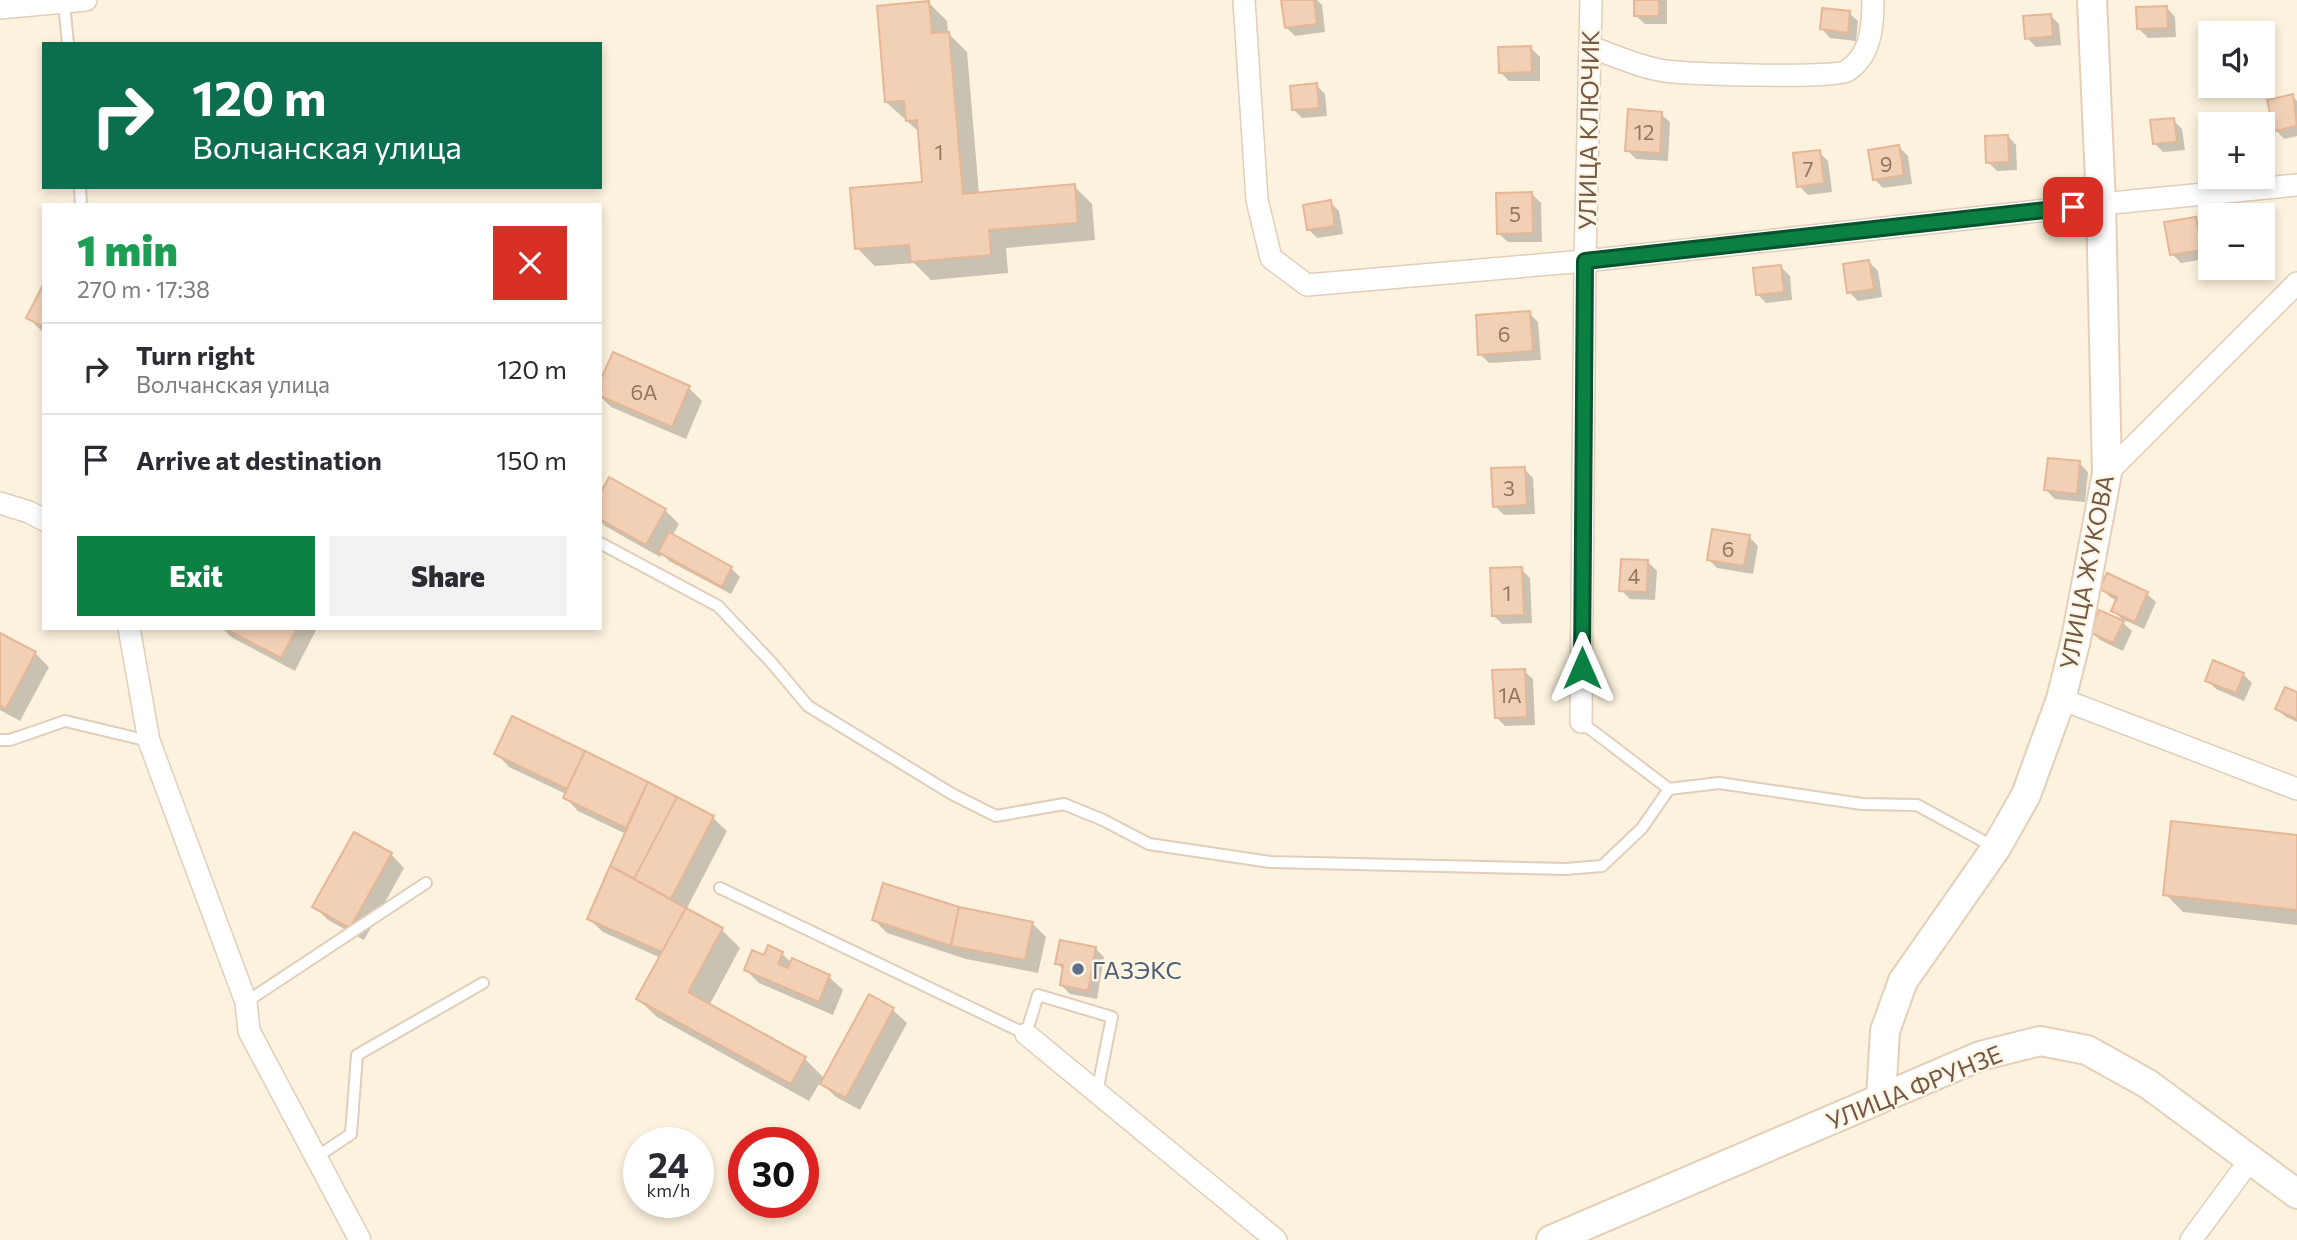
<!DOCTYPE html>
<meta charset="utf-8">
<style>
body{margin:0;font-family:Commissioner,sans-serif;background:#f2f2f3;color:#2b2b33;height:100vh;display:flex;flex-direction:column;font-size:26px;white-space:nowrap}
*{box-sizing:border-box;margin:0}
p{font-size:23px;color:#7c7c81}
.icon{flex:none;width:38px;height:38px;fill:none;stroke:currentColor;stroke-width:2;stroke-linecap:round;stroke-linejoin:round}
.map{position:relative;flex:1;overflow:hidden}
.details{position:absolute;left:42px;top:203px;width:560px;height:427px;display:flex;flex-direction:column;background:#fff;border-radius:0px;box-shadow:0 4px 10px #0003}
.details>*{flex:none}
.banner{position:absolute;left:42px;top:42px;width:560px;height:147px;border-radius:0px;box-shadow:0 4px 10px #0003;background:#0b6e4f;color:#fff;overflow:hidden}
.tools{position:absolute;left:2198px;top:21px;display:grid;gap:14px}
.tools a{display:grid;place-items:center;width:77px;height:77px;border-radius:0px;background:#fff;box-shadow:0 4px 10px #0003;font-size:35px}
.speed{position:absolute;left:623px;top:1127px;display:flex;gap:14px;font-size:35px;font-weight:700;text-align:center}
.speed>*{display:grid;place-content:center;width:91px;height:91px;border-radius:50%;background:#fff;box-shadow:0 4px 10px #0003;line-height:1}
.speed small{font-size:18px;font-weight:400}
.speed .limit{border:10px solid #d22;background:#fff;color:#111}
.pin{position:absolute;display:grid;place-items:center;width:60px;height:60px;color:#fff;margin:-30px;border-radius:14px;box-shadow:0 4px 10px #0006}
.me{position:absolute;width:77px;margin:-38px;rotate:0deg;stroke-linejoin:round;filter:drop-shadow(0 0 5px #0008)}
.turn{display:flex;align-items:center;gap:24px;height:147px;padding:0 35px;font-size:32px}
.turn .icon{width:91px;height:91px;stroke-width:2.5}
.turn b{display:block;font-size:49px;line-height:60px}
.round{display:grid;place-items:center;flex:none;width:74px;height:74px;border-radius:0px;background:#f2f2f3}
.overview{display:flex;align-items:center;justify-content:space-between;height:119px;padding:0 35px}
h1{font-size:42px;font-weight:800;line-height:52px;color:#1e9e55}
.action{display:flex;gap:14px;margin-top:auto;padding:14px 35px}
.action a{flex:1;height:80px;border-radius:0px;background:#0b8043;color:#fff;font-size:28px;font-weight:800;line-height:80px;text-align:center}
.action a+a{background:#f2f2f3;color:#2b2b33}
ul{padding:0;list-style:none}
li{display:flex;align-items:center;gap:21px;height:91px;padding:0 35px;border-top:2px solid #e1e1e2}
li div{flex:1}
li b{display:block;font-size:26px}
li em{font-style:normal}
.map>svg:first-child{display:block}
.shadow{fill:#0003}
.building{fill:#f2d0b6;stroke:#e5b796;stroke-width:2}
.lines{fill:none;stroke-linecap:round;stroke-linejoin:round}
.lane-casing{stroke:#e0cebb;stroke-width:14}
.street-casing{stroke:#e0cebb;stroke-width:24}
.secondary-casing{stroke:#e5cfb8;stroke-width:32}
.lane{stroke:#fff;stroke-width:10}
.street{stroke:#fff;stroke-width:21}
.secondary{stroke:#fff;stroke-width:28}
.route-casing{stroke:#07532c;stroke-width:18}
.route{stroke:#0b8043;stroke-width:12}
.service-dot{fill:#5c6f8a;stroke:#fff6e5;stroke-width:2.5}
.labels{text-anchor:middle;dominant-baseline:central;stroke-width:5;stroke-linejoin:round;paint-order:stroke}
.number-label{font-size:21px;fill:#927662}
.street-label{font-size:24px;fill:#725846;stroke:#fff6e5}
.service-label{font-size:24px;fill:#4e5e75;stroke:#fff6e5;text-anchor:start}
</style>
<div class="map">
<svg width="2297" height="1240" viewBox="0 0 2297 1240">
<rect width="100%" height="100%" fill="#fcf2de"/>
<g class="shadow">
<path d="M 1283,0 L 1317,0 L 1322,5 L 1325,32 L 1295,36 L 1286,27 Z"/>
<path d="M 1636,0 L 1667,0 L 1667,24 L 1645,24 L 1636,16 Z"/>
<path d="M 929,3 L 947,21 L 948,33 L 967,52 L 979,194 L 1074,186 L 1092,204 L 1095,240 L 1006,248 L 1008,273 L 931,280 L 914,263 L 875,266 L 857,248 L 924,183 L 919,132 L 886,102 Z"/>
<path d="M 2167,8 L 2175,17 L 2176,37 L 2148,38 L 2139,29 Z"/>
<path d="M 1849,13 L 1858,21 L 1856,41 L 1830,38 L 1822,29 Z"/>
<path d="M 2050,15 L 2059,24 L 2061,45 L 2036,47 L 2027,38 Z"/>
<path d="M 1531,48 L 1540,57 L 1540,81 L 1509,81 L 1500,72 Z"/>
<path d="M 1316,85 L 1325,94 L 1327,116 L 1302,118 L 1294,110 Z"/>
<path d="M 2292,96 L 2297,101 L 2297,136 L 2284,139 L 2276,130 Z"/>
<path d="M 1661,114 L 1670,122 L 1668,161 L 1636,159 L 1627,150 Z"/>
<path d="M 2173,120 L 2182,129 L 2185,150 L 2163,152 L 2154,143 Z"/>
<path d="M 2008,136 L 2016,145 L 2017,170 L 1997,171 L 1988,162 Z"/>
<path d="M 1899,147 L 1908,156 L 1912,184 L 1883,188 L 1874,179 Z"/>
<path d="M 1819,152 L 1828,161 L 1832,192 L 1808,195 L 1799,186 Z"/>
<path d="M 1532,194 L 1541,203 L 1542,242 L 1508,242 L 1499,234 Z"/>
<path d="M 1330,202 L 1339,211 L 1343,234 L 1317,238 L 1308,229 Z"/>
<path d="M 2196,219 L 2205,228 L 2210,258 L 2181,263 L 2172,254 Z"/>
<path d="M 1869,262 L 1878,271 L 1882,297 L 1858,301 L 1849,292 Z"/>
<path d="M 1781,267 L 1790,276 L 1792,300 L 1766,303 L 1757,294 Z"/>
<path d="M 44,287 L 44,333 L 28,318 Z"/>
<path d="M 1529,313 L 1538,322 L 1541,360 L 1489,363 L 1480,354 Z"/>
<path d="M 600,386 L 689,388 L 702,401 L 686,439 L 611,407 L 600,396 Z"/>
<path d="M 2079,463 L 2088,472 L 2085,502 L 2055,499 L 2046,490 Z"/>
<path d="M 1524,469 L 1533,478 L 1535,514 L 1504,515 L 1495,506 Z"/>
<path d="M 610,480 L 665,510 L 679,524 L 672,536 L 731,568 L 740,577 L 731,594 L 669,561 L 662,554 L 660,557 L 605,526 L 600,521 L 600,497 Z"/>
<path d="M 1749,537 L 1758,546 L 1753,574 L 1717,568 L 1708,559 Z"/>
<path d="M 1648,562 L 1657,571 L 1655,600 L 1630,599 L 1621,590 Z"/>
<path d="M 1521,569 L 1530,578 L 1532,623 L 1502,624 L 1493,615 Z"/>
<path d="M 2101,588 L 2147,594 L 2156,602 L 2144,629 L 2122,619 L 2113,611 L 2117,601 L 2110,597 Z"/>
<path d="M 2123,623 L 2132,631 L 2123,651 L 2100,640 L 2091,632 Z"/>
<path d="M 222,628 L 317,628 L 295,671 L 231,637 Z"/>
<path d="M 0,635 L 35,653 L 49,667 L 20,721 L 0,710 Z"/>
<path d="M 1524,671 L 1533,679 L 1535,725 L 1505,726 L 1496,717 Z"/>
<path d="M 2243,674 L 2252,683 L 2244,701 L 2216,689 L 2207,680 Z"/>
<path d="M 2297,694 L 2297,722 L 2286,717 L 2277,709 Z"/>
<path d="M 513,718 L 713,818 L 727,831 L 686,910 L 722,930 L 740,948 L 709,1006 L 804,1058 L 825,1079 L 869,996 L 893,1010 L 907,1023 L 860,1110 L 836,1097 L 820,1082 L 809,1101 L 657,1017 L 638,999 L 661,958 L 603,932 L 589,919 L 628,835 L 578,811 L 565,797 L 566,794 L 509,767 L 496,753 Z"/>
<path d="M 2297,837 L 2297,925 L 2183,912 L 2165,894 Z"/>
<path d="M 391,854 L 404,868 L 364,940 L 328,920 L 314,906 Z"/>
<path d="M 958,909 L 1032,923 L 1046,937 L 1038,973 L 966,959 L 887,933 L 873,919 Z"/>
<path d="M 769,948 L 782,954 L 792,963 L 793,961 L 829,977 L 843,990 L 833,1015 L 759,983 L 746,970 L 764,957 Z"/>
<path d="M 1095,948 L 1104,957 L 1097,999 L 1070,994 L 1061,985 L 1064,970 L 1057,964 Z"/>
</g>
<g class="building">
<path d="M 1281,0 L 1314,0 L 1317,24 L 1285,28 Z"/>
<rect x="1634" y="0" width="25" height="16"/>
<path d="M 929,1 L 932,33 L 949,32 L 963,194 L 1075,184 L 1078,223 L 989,230 L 991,255 L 911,262 L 909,245 L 855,249 L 850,188 L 922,182 L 917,120 L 906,121 L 904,101 L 885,102 L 877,6 Z"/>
<path d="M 2167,6 L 2168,28 L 2137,29 L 2136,7 Z"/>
<path d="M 1822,8 L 1850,11 L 1848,33 L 1820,29 Z"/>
<path d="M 2051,14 L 2053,36 L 2025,39 L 2023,16 Z"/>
<path d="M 1531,46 L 1532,72 L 1499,73 L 1498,47 Z"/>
<path d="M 1317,83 L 1319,108 L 1292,110 L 1290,86 Z"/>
<path d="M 2293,94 L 2297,126 L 2274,131 L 2267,100 Z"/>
<path d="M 1628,109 L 1662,112 L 1660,153 L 1625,151 Z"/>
<path d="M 2174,118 L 2177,142 L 2153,144 L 2150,120 Z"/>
<path d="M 2008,135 L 2009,162 L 1986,163 L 1985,136 Z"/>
<path d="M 1899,145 L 1904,175 L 1873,180 L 1868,150 Z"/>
<path d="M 1820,150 L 1824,183 L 1797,187 L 1793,153 Z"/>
<path d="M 1532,192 L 1533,233 L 1497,234 L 1496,193 Z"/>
<path d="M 1331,200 L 1335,226 L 1307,230 L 1303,205 Z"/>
<path d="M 2196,217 L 2202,250 L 2170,255 L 2164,222 Z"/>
<path d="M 1869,260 L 1874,289 L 1847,293 L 1843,264 Z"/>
<path d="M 1781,265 L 1784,292 L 1756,295 L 1753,268 Z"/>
<path d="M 44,283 L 44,327 L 26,318 Z"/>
<path d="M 1530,311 L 1533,351 L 1478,355 L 1476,315 Z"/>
<path d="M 613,352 L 690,386 L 672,427 L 600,396 L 600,381 Z"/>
<path d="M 2048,458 L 2080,461 L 2077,494 L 2044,490 Z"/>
<path d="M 1525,467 L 1527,505 L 1493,507 L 1491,468 Z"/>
<path d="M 609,477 L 666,509 L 646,545 L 600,519 L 600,494 Z"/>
<path d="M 1712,529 L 1750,535 L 1744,566 L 1707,560 Z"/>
<path d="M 669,532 L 732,567 L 722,587 L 658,552 Z"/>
<path d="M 1621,559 L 1648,560 L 1647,592 L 1619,591 Z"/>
<path d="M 1522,567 L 1524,615 L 1492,616 L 1490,568 Z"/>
<path d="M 2107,573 L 2148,592 L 2135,622 L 2111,611 L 2117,597 L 2099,589 Z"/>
<path d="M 2099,610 L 2124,621 L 2113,643 L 2089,632 Z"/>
<path d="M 224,628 L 297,628 L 281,658 Z"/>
<path d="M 0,633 L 36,652 L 6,709 L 0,705 Z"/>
<path d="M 2213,660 L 2244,673 L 2236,693 L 2205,681 Z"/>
<path d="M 1525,669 L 1527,717 L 1495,718 L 1492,670 Z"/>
<path d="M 2285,687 L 2297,692 L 2297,719 L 2275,709 Z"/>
<path d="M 512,716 L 585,751 L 567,789 L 494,754 Z"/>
<path d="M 585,751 L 648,782 L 626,828 L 563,798 Z"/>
<path d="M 648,782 L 677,797 L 635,879 L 610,866 Z"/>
<path d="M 677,797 L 714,816 L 671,899 L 634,879 Z"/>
<path d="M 2171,821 L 2297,835 L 2297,910 L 2163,895 Z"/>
<path d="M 354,832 L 392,853 L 350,928 L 312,907 Z"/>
<path d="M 610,866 L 686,908 L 662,952 L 587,919 Z"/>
<path d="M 883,883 L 959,907 L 951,946 L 872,920 Z"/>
<path d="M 959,907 L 1033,922 L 1025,960 L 951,946 Z"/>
<path d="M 686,908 L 723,928 L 688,992 L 806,1057 L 791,1084 L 636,999 Z"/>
<path d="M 1060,940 L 1096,947 L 1088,991 L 1060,985 L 1063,965 L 1055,964 Z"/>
<path d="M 768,945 L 783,952 L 778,964 L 788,968 L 792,958 L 830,975 L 819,1002 L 744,970 L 752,950 L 764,955 Z"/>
<path d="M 869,994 L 894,1008 L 846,1098 L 820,1084 Z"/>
</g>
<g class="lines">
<defs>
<g id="lane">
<path d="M 64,3 L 68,44"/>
<path d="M 80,187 L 81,205"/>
<path d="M 600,543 L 718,606 L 771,662 L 808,706 L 952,794 L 996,816 L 1064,804 L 1103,820 L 1149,844 L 1270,862 L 1566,869 L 1602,866 L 1642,828 L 1669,789"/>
<path d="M 1581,722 L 1669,789 L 1719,783 L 1862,804 L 1917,805 L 1994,847"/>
<path d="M 0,740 L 10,740 L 65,721 L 149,741"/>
<path d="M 720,888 L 1026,1034 L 1038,995 L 1112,1017 L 1097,1092"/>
<path d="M 246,1002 L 426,883"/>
<path d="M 315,1158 L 351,1134 L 357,1055 L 483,983"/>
</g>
<g id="street">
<path d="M 1244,0 L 1257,200 L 1271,258 L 1307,285 L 1585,261 L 2101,204 L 2297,185"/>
<path d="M 0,8 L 86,0"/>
<path d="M 1590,47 C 1614,55 1641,68 1666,71 C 1687,74 1836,79 1847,71 C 1871,55 1873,27 1873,0"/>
<path d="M 2107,473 L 2297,283"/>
<path d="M 0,503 L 29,512 L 44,520"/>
<path d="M 129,628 L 149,741 L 246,1002 L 249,1031 L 360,1240"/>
<path d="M 2061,699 L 2297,789"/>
<path d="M 1581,722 L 1585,261 L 1591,0"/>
<path d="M 1026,1034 L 1276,1240"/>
<path d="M 2191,1240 L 2250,1160"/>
</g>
<g id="secondary">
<path d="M 1881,1098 L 1885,1031 L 1903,981 L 1996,848 L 2026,795 L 2061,699 L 2076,639 L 2107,473 L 2101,204 L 2092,0"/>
<path d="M 1551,1240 L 1980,1056 L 2040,1041 L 2087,1050 L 2148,1084 L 2297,1194"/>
</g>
</defs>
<use href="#lane" class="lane-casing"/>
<use href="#street" class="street-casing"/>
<use href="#secondary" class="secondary-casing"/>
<use href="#lane" class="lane"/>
<use href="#street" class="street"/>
<use href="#secondary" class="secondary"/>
</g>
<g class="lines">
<defs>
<path id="route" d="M 1582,668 L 1585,261 L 2073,207"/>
</defs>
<use href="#route" class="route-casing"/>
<use href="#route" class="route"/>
</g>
<circle class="service-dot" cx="1078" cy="969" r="7"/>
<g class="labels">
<g class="number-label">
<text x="1644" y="131">12</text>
<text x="939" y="151">1</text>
<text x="1886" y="163">9</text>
<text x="1808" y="168">7</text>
<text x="1515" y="213">5</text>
<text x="1504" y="333">6</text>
<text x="644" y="391">6А</text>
<text x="1509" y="487">3</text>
<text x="1728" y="548">6</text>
<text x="1634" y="575">4</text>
<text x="1507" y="592">1</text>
<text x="1510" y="694">1А</text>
</g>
<g class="street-label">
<text transform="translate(1588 130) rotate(-89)">УЛИЦА КЛЮЧИК</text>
<text transform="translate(2086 572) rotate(-79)">УЛИЦА ЖУКОВА</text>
<text transform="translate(1914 1087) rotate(-22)">УЛИЦА ФРУНЗЕ</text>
</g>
<g class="service-label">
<text x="1092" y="969">ГАЗЭКС</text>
</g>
</g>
</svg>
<div class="tools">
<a><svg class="icon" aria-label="sound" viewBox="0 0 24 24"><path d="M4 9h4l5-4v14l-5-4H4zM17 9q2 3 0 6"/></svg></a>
<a>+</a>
<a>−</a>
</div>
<div class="speed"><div>24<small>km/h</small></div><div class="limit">30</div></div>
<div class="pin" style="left:2073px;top:207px;background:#d93025"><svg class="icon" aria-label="arrive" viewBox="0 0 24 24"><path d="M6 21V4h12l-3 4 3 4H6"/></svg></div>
<svg class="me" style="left:1582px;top:668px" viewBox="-20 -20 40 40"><path d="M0-17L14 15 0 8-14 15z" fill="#0b8043" stroke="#fff" stroke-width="4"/></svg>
<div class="banner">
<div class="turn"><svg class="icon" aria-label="right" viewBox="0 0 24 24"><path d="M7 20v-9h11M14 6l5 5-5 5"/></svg><div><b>120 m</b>Волчанская улица</div></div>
</div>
<section class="details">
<div class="overview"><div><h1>1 min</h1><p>270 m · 17:38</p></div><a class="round" style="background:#d93025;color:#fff"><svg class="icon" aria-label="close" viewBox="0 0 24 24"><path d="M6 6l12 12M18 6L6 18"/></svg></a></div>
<ul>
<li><svg class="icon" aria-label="right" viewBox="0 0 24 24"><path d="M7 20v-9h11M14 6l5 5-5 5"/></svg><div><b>Turn right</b><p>Волчанская улица</p></div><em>120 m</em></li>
<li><svg class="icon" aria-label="arrive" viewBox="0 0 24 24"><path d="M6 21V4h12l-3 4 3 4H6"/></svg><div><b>Arrive at destination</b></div><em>150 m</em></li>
</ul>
<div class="action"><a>Exit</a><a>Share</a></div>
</section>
</div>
